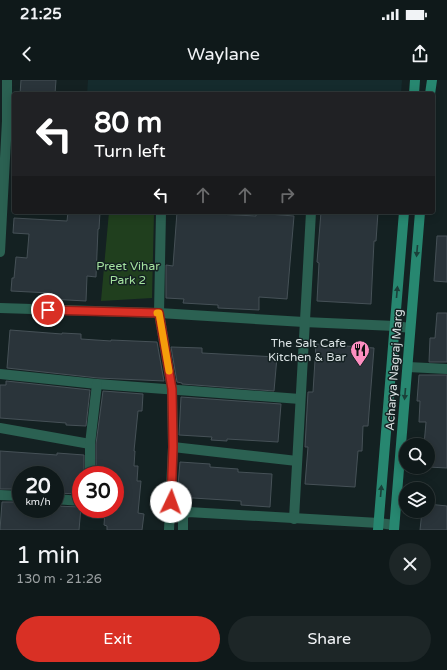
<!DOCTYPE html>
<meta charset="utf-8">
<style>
body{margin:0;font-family:"Varela Round",sans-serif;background:#1d2627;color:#f1f3f6;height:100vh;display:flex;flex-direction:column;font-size:15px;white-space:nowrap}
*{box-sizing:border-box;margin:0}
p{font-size:13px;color:#9ba0a2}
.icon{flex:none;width:22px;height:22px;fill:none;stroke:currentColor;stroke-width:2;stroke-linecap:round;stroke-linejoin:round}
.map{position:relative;height:450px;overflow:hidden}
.side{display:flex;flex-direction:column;background:#0f191a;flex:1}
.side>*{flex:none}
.guide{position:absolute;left:12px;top:12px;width:423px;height:122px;border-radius:4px;box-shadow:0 2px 10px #0003,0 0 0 1px #2f3839;background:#202124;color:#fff;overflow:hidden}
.fabs{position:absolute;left:399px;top:358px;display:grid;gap:8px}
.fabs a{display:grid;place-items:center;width:36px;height:36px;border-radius:50%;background:#0f191a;box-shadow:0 2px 10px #0003,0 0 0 1px #2f3839;font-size:20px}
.speed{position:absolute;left:12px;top:386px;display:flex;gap:8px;font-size:20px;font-weight:700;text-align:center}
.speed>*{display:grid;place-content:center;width:52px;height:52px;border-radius:50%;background:#0f191a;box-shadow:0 2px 10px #0003,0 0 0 1px #2f3839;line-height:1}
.speed small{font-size:10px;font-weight:400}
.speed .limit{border:6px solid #d22;background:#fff;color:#111}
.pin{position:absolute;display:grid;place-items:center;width:34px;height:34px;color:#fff;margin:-17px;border:2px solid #fff;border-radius:50%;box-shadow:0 1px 4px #0007}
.me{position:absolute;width:44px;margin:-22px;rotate:3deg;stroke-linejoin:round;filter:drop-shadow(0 0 3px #0008)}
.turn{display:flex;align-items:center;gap:14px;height:84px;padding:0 16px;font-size:18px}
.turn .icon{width:52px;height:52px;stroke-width:2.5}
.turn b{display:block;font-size:28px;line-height:34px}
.lanes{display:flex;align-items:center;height:38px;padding:0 16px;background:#0003;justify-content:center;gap:20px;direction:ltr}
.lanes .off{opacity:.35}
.round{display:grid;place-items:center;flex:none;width:42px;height:42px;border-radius:21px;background:#1d2627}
.overview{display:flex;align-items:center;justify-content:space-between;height:68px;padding:0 16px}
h1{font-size:24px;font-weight:600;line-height:30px}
.action{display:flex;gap:8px;margin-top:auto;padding:8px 16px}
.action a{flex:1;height:46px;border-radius:24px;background:#d93025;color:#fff;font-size:16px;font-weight:600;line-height:46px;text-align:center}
.action a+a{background:#1d2627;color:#f1f3f6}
.status{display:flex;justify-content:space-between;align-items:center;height:28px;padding:0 20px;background:#0f191a;direction:ltr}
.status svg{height:11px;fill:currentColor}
header{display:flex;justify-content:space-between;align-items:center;height:52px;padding:0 16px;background:#0f191a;font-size:18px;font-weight:600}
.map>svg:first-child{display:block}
.built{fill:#152b2d}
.green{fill:#203f1e}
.building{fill:#2a343a;stroke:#465157}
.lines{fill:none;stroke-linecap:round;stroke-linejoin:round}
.street{stroke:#2b6152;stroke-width:10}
.secondary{stroke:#278770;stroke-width:10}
.oneway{fill:#1a4039}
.route-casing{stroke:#8d1f18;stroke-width:10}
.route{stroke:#d93025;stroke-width:7}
.slow{stroke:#f59e0b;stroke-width:7}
.labels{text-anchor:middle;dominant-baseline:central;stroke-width:3;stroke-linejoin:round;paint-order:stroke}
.park-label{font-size:12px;fill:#a4e19f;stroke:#142122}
.poi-label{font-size:12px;fill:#d9e1e2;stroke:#142122;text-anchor:end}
.street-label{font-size:12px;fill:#d9e1e2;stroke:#142122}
</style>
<div class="status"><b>21:25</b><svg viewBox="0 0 49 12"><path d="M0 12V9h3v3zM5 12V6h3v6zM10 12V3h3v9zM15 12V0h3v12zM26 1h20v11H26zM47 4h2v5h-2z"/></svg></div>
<header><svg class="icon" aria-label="back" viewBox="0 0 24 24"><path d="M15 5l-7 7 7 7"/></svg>Waylane<svg class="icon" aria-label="share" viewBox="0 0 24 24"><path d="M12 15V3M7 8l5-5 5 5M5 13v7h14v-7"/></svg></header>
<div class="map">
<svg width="447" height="450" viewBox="0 0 447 450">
<rect width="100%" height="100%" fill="#142122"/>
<path class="built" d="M 88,0 L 402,0 L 401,14 L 87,14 Z"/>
<path class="green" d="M 109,132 L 154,132 L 152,218 L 101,221 Z"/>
<g class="building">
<path d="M 21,0 L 56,0 L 55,14 L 20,14 Z"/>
<path d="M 68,132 L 100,132 L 99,149 L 98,149 L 96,197 L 87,196 L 86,221 L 50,219 L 50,213 L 11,211 L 12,198 L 14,198 L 16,177 L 27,178 L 29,154 L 13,153 L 14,138 L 67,141 Z"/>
<path d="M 177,132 L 256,136 L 256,133 L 294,136 L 287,219 L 259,217 L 259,230 L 218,228 L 218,225 L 183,223 L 184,219 L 166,218 L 166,185 L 173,186 Z"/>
<path d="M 321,132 L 378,132 L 376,161 L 374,161 L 371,224 L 317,221 L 319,183 L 317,182 Z"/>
<path d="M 437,156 L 447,156 L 447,202 L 434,201 Z"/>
<path d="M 437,233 L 447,233 L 447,282 L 429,282 L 430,258 L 435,258 Z"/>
<path d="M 10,250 L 62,254 L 62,253 L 81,254 L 81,259 L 111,261 L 111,260 L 157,262 L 164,301 L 98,298 L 7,288 Z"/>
<path d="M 316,264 L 374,268 L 368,346 L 363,346 L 362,371 L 358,371 L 355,407 L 305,404 L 308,367 L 305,367 L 308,312 L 313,312 Z"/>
<path d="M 171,267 L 202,268 L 202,273 L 277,277 L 274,311 L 182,304 L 182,303 L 177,302 Z"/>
<path d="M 419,295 L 447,295 L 447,388 L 428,387 L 428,365 L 424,365 L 426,342 L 419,342 L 420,321 L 417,321 Z"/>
<path d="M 6,301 L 90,310 L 86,346 L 66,345 L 66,343 L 0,338 L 0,305 L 6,305 Z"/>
<path d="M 103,311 L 143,314 L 142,331 L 138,331 L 134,371 L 135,371 L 134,386 L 138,386 L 137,401 L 141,401 L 138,433 L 144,434 L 142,450 L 107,450 L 107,446 L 104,445 L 105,431 L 115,432 L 115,395 L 96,395 L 96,364 Z"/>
<path d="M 181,317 L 281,324 L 278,362 L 227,359 L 227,361 L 211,360 L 212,357 L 179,355 Z"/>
<path d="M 0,371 L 57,375 L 57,373 L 84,375 L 84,395 L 81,395 L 81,414 L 55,413 L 55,395 L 21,395 L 21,409 L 0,409 Z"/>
<path d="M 180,382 L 210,384 L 210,387 L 238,389 L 238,392 L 272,394 L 270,427 L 241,425 L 241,421 L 177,417 Z"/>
<path d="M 2,422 L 21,422 L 21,429 L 55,429 L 55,426 L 81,427 L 79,450 L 0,450 Z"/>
<path d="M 428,424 L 447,426 L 447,450 L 420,450 L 422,431 L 428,431 Z"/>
</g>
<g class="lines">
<g class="street">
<path d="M 161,132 L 159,233 L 172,309 L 173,367 L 169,450"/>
<path d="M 0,172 L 7,41 L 7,0"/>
<path d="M 0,228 L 159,233 L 304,242 L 395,246 L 410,248"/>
<path d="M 408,287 L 447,289"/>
<path d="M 0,294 L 97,304 L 300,319"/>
<path d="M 0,348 L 90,364"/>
<path d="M 173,367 L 297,381"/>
<path d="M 90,395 L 90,364 L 97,304"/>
<path d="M 0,415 L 21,416"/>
<path d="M 55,419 L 81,421"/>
<path d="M 294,439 L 311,132"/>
<path d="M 183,450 L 183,437 L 186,432 L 188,432 L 379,443 L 394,445"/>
</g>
<g class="secondary">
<path d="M 414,14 L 415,0"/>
<path d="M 430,14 L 432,0"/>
<path d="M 378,450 L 404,132"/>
<path d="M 394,450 L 420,132"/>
</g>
</g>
<defs><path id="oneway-solid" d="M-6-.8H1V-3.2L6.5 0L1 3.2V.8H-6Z"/></defs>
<g class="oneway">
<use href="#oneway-solid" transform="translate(417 171) rotate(95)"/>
<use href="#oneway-solid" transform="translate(397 212) rotate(-85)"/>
<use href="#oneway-solid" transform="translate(405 314) rotate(95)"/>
<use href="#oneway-solid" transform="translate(381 411) rotate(-85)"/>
</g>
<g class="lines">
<defs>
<path id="route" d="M 48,230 L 159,233 L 172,309 L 173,367 L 171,422"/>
</defs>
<use href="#route" class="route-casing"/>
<use href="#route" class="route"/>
<path class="slow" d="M 157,233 L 159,233 L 169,291"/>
</g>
<defs>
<symbol id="restaurant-pin" viewBox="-11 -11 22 30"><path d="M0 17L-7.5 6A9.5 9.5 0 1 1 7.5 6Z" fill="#fd8ec0" stroke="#142122"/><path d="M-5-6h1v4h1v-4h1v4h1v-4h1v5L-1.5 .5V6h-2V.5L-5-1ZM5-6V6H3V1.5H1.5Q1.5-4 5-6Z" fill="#111"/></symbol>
</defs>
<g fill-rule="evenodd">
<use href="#restaurant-pin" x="349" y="259" width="22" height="30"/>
</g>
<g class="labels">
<g class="park-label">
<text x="128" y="186">Preet Vihar<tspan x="128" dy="14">Park 2</tspan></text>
</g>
<g class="poi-label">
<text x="346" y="263">The Salt Cafe<tspan x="346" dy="14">Kitchen &amp; Bar</tspan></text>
</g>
<g class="street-label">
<text transform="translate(394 290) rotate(-86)">Acharya Nagraj Marg</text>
</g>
</g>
</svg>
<div class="fabs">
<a><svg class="icon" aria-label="search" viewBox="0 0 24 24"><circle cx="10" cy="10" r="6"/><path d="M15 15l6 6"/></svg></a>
<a><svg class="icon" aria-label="layers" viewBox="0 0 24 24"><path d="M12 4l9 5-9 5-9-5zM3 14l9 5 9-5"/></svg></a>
</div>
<div class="speed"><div>20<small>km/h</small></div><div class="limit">30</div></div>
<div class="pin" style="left:48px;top:230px;background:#d93025"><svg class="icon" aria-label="arrive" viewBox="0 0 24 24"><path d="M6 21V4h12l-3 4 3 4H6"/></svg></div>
<svg class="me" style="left:171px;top:422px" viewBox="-20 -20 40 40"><circle r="19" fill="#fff"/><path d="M0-13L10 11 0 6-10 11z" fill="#d93025"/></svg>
<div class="guide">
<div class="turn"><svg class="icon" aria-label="left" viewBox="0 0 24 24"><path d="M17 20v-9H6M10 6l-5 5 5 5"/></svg><div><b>80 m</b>Turn left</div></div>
<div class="lanes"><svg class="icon" aria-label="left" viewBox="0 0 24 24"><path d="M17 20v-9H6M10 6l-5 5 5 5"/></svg><svg class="icon off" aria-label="ahead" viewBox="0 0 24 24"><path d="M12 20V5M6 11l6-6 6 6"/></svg><svg class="icon off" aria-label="ahead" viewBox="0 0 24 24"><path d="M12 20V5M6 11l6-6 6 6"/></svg><svg class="icon off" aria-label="right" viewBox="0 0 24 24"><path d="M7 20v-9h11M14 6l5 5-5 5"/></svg></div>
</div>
</div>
<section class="side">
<div class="overview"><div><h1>1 min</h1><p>130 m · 21:26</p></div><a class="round"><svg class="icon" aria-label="close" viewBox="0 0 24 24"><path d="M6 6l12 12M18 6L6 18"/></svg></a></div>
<div class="action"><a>Exit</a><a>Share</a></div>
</section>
